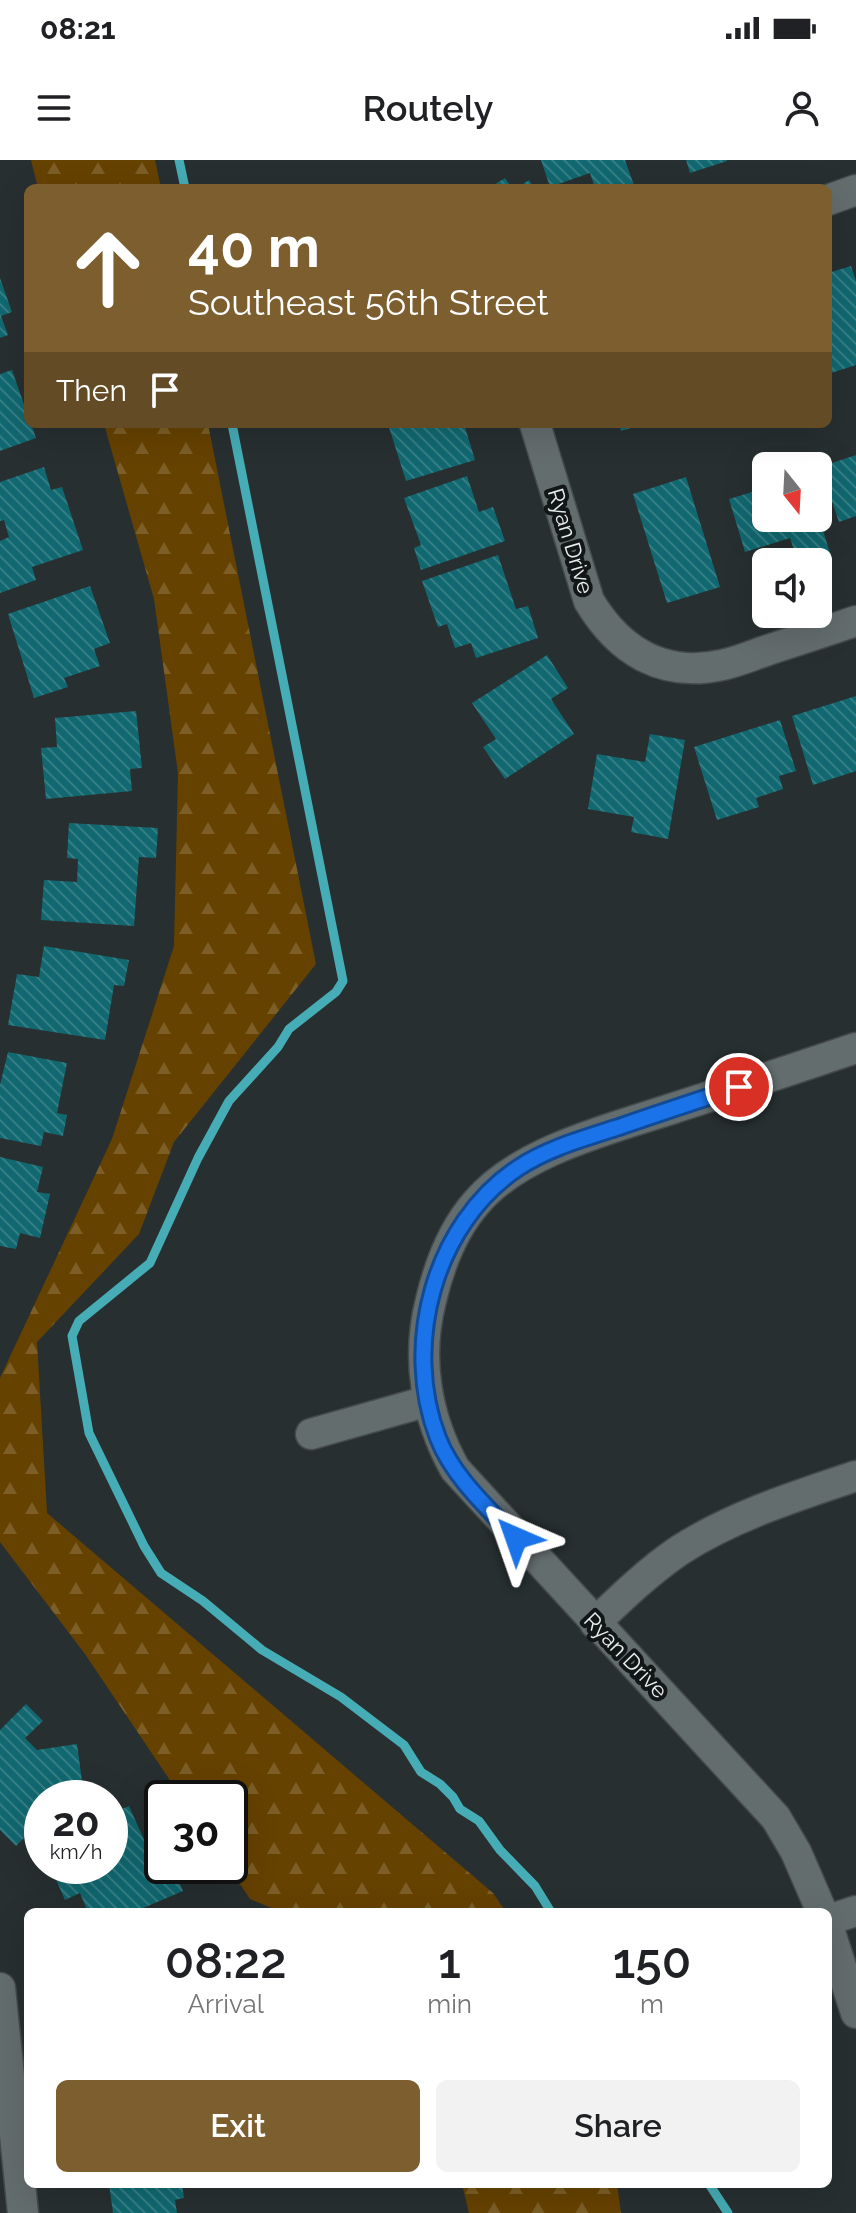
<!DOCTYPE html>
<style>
body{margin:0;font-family:Raleway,sans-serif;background:#f2f2f2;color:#202124;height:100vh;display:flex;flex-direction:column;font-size:30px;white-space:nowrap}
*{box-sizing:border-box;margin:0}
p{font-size:26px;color:#757577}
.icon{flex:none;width:44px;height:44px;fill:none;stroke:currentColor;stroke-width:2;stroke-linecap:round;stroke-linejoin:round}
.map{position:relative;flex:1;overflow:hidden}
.sheet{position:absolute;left:24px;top:1748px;width:808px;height:280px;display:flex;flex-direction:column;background:#fff;border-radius:12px;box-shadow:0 8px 32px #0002}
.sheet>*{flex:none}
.top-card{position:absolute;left:24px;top:24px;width:808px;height:244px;border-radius:12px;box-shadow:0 8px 32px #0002;background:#7c5e2f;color:#fff;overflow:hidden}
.needle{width:52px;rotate:162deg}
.tools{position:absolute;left:752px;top:292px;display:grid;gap:16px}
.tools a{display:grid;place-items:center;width:80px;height:80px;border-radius:12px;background:#fff;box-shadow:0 8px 32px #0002;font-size:40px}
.speed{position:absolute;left:24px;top:1620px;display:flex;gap:16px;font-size:40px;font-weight:700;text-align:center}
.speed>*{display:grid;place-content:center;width:104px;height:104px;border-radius:50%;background:#fff;box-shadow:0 8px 32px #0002;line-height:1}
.speed small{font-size:20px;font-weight:400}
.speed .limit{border:4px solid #111;border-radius:12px;background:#fff;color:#111}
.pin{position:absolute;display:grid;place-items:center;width:68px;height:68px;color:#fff;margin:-34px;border:4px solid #fff;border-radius:50%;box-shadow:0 2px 8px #0007}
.me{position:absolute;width:88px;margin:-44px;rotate:317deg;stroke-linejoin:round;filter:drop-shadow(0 0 6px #0008)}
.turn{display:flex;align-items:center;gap:28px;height:168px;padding:0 32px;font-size:36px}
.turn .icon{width:104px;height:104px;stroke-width:2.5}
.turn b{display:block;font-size:56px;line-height:68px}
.then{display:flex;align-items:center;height:76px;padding:0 32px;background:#0003;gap:16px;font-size:30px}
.eta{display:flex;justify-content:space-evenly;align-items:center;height:136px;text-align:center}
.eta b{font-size:48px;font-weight:600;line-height:56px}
.button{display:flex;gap:16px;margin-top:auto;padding:16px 32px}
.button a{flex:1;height:92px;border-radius:12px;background:#7c5e2f;color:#fff;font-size:32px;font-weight:600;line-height:92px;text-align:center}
.button a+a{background:#f2f2f2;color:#202124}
.status{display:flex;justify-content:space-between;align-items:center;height:56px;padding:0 40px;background:#fff;direction:ltr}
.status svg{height:22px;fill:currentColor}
header{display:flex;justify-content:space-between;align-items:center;height:104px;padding:0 32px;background:#fff;font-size:36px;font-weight:600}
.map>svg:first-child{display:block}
.forest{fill:url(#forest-firs)}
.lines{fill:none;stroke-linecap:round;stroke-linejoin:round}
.stream{stroke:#46acb5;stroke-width:9}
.building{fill:url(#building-back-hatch)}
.minor-casing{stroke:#444a4b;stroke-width:33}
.minor{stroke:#646d6e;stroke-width:30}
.route-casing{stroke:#114b97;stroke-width:20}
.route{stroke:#1a73e8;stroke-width:14}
.labels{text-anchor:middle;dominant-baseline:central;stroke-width:8;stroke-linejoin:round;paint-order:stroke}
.street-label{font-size:22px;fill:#e8edee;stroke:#131617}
</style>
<div class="status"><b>08:21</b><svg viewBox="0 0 49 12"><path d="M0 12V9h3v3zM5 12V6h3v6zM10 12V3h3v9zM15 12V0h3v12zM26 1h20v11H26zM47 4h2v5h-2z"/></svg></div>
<header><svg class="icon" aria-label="menu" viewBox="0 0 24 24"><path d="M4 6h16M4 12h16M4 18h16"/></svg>Routely<svg class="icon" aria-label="person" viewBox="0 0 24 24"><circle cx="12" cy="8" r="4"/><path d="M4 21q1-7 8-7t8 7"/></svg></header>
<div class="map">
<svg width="856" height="2053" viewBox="0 0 856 2053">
<defs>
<pattern id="forest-firs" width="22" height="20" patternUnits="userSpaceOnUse" patternTransform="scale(2)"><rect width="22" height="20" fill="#664200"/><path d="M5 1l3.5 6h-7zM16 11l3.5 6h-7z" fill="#7c5e26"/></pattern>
<pattern id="building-back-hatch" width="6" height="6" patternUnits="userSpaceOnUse" patternTransform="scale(2)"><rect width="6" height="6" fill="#116870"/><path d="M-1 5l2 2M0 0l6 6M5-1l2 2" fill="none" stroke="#347e85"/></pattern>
</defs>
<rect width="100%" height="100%" fill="#272f30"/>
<g class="forest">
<path d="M 31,0 L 155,0 L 161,28 L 38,28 Z"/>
<path d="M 104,264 L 208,264 L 316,804 L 174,982 L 139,1074 L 37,1182 L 47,1353 L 493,1733 L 506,1752 L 281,1752 L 250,1739 L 228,1706 L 230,1706 L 230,1638 L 182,1638 L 85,1494 L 0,1382 L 0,1218 L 112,979 L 174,786 L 178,613 L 154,439 Z"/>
<path d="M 462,2024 L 617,2024 L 621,2053 L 469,2053 Z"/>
</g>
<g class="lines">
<g class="stream">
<path d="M 179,0 L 185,28"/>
<path d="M 232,264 L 343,821 L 336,832 L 289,869 L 278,887 L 229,941 L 198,998 L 150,1103 L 79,1161 L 72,1176 L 89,1273 L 144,1386 L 161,1413 L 203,1441 L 262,1490 L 341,1537 L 404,1585 L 421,1612 L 440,1624 L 453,1637 L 460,1649 L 479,1661 L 500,1690 L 535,1726 L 551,1752"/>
<path d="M 709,2024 L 728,2053"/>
</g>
</g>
<g class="building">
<path d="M 541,0 L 625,0 L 635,28 L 595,28 L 590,13 L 550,27 Z"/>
<path d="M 686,0 L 727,0 L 727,1 L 690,13 Z"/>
<path d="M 505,18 L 512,28 L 489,28 Z"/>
<path d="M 529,20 L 534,28 L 517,28 Z"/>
<path d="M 851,106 L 856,121 L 856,205 L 828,214 L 828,113 Z"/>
<path d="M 0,118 L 12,152 L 1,156 L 8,175 L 0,178 Z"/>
<path d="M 12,210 L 28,256 L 28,264 L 31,264 L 36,278 L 0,291 L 0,214 Z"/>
<path d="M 388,264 L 464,264 L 475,300 L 406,321 Z"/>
<path d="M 619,264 L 640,264 L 640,265 L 621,271 Z"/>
<path d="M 856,295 L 856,356 L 839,362 L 820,307 Z"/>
<path d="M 801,299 L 803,306 L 782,306 L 782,305 Z"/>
<path d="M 44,307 L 51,330 L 62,327 L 83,390 L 32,407 L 36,420 L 0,433 L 0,381 L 9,377 L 4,360 L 0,361 L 0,322 Z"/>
<path d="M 467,316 L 479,352 L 493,347 L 505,381 L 421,410 L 414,388 L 421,385 L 404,338 Z"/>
<path d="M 686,317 L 720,427 L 667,443 L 633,334 Z"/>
<path d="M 766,328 L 766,358 L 819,358 L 832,399 L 818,403 L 798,402 L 790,378 L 745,392 L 729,339 Z"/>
<path d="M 498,395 L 516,449 L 528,446 L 538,478 L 476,498 L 471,483 L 455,488 L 447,464 L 438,467 L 422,421 Z"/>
<path d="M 90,426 L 110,483 L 94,489 L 100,506 L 64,518 L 68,527 L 34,538 L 8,454 Z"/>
<path d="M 547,495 L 568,528 L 551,539 L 574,574 L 505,619 L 483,587 L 496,579 L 472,543 Z"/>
<path d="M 856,536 L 856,611 L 813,625 L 792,556 Z"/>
<path d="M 136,551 L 142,608 L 130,609 L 132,631 L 46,639 L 41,588 L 57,587 L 55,558 Z"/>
<path d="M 780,560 L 796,611 L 779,616 L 783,629 L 756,638 L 759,647 L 717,660 L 694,587 Z"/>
<path d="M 650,574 L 685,580 L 668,679 L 631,672 L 634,657 L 588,649 L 597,594 L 645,602 Z"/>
<path d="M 69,663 L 158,668 L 156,698 L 139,697 L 134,766 L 41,760 L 44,720 L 77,722 L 78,699 L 67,698 Z"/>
<path d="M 44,786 L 129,800 L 124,826 L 114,825 L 105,880 L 8,865 L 17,814 L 39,817 Z"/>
<path d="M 8,892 L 67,903 L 57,953 L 67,955 L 63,976 L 44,972 L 41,986 L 0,978 L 0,925 Z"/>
<path d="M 0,997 L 43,1007 L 37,1032 L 50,1034 L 40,1078 L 20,1073 L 16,1089 L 0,1086 Z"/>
<path d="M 26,1544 L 43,1561 L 25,1578 L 37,1590 L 77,1584 L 82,1621 L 65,1623 L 50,1638 L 42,1638 L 42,1660 L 16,1686 L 0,1670 L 0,1570 Z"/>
<path d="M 129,1646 L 157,1709 L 172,1706 L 183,1731 L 134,1752 L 88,1752 L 80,1733 L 65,1740 L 50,1706 L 110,1706 L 110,1654 Z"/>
<path d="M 109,2024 L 182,2024 L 184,2038 L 175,2040 L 177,2053 L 113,2053 Z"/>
</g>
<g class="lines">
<defs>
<g id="minor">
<path d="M 828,40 L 856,30"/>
<path d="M 535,264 L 589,441 C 619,491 662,518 722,505 C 737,502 753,495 768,490 C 798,480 827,471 856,461"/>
<path d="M 311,1274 L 428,1241"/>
<path d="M 595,1463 C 622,1437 649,1411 680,1390 C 733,1356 796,1336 856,1316"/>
<path d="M 822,1752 L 796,1692 L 776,1658 L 455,1309 C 426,1257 416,1198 431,1140 C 439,1106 453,1069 477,1042 C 521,990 614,968 677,947 C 737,928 796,908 856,888"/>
<path d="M 828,1760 L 856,1751"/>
<path d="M 828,1766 L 856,1853"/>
<path d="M 0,1828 L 23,2053"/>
</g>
</defs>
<use href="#minor" class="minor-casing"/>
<use href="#minor" class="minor"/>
</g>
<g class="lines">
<defs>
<path id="route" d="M 516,1378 C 488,1348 453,1317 438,1278 C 402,1185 434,1064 518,1008 C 548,988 585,978 619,967 C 659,953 699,940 739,927"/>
</defs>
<use href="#route" class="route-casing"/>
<use href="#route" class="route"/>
</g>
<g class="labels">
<g class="street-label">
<text transform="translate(571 381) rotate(73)">Ryan Drive</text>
<text transform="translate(626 1495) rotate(46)">Ryan Drive</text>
</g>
</g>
</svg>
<div class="tools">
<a><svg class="needle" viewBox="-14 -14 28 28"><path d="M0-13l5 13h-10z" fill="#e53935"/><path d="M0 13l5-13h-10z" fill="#757577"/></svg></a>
<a><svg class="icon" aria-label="sound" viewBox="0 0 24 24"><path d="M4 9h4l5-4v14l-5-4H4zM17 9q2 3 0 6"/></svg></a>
</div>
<div class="speed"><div>20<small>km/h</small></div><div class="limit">30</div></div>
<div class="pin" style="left:739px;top:927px;background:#d93025"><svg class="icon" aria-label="arrive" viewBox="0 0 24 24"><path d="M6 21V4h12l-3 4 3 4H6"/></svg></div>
<svg class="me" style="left:516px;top:1378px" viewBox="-20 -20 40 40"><path d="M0-17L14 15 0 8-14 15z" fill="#1a73e8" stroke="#fff" stroke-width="4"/></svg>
<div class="top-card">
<div class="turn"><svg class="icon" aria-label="ahead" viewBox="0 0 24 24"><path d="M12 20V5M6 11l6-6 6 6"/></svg><div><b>40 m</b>Southeast 56th Street</div></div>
<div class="then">Then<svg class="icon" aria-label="arrive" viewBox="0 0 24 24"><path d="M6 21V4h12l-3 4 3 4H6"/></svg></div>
</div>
<section class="sheet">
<div class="eta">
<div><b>08:22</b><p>Arrival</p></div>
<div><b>1</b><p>min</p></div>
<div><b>150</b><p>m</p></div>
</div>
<div class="button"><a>Exit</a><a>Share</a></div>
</section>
</div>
